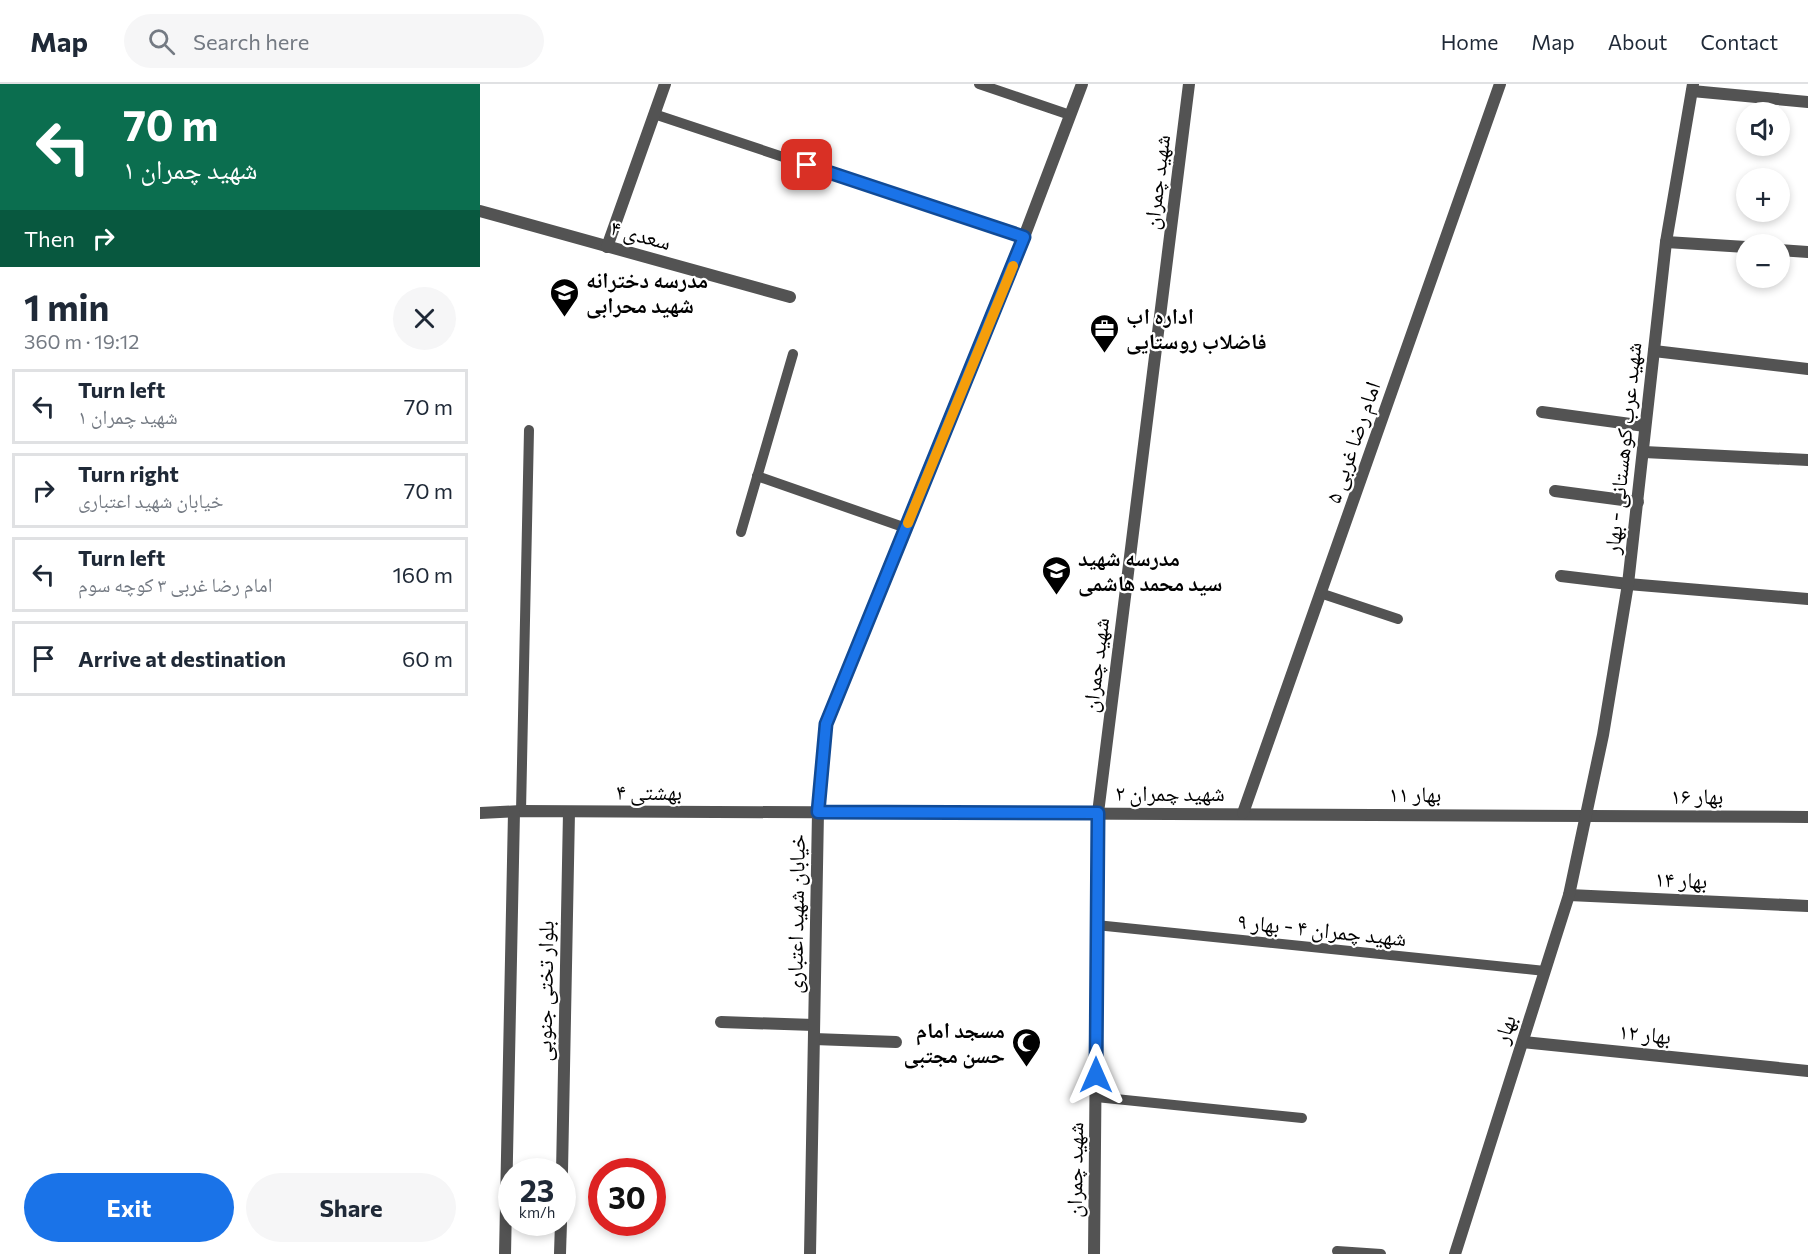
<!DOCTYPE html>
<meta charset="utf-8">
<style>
body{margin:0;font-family:Commissioner,"Noto Naskh Arabic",sans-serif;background:#f6f6f7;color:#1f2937;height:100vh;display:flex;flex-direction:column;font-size:22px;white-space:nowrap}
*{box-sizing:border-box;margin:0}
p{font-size:20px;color:#747a83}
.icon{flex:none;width:33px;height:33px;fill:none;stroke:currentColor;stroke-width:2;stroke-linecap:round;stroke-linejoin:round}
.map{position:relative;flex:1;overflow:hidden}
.side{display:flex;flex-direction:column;background:#fff;width:480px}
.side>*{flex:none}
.hud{background:#0b6e4f;color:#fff;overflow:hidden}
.buttons{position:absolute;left:1256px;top:18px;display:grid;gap:12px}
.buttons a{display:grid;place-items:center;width:54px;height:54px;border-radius:50%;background:#fff;box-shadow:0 3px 9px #0003;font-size:30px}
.speed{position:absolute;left:18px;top:1074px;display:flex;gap:12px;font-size:30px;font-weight:700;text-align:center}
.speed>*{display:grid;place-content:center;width:78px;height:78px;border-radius:50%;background:#fff;box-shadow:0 3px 9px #0003;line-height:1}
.speed small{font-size:15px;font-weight:400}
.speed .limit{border:9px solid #d22;background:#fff;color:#111}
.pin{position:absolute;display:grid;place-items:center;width:51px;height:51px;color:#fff;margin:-26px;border-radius:12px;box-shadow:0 3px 9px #0006}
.me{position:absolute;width:66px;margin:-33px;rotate:0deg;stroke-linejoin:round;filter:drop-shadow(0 0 4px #0008)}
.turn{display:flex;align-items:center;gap:21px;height:126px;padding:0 24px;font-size:27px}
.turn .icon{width:78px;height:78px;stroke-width:2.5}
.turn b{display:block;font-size:42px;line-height:51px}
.then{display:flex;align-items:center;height:57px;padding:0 24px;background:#0003;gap:12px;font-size:22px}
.round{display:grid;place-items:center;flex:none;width:63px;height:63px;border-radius:32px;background:#f6f6f7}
.head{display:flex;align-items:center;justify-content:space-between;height:102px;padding:0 24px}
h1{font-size:36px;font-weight:700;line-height:45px}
.cta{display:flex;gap:12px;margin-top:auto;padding:12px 24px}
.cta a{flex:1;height:69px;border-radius:36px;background:#1a73e8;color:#fff;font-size:24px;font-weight:700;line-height:69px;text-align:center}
.cta a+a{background:#f6f6f7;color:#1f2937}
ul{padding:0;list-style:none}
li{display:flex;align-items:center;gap:18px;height:75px;margin:0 12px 9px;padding:0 12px;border:3px solid #e0e1e3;border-radius:0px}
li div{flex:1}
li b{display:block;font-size:22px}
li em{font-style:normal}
header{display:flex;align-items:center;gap:36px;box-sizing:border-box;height:84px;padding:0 30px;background:#fff;border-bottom:2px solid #e0e1e3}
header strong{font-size:28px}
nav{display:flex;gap:33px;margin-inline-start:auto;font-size:21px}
.search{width:420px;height:54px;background:#f6f6f7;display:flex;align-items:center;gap:15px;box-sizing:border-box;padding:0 21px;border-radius:33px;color:#747a83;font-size:22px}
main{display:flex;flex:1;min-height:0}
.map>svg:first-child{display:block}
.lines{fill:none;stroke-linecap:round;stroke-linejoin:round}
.service{stroke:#535353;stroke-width:10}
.minor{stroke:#535353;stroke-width:12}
.tertiary{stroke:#535353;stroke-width:12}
.route-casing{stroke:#114b97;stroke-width:15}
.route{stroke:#1a73e8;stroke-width:10}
.slow{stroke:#f59e0b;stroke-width:10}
.labels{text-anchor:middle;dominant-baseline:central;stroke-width:4.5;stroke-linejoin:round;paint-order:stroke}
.street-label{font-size:22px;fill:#000;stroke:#fff}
.poi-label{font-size:22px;font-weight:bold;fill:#000;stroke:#fff;text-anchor:start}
</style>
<header>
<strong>Map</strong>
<div class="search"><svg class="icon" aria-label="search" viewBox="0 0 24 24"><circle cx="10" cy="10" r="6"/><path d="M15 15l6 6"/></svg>Search here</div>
<nav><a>Home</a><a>Map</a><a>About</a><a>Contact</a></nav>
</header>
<main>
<section class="side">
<div class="hud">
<div class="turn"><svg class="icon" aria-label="left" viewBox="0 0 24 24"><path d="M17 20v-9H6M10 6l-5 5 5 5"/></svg><div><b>70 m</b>شهید چمران ۱</div></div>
<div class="then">Then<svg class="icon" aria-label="right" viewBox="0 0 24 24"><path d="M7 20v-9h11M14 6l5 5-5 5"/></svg></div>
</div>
<div class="head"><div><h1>1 min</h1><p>360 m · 19:12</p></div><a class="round"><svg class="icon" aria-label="close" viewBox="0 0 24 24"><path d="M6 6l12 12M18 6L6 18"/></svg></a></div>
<ul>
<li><svg class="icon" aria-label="left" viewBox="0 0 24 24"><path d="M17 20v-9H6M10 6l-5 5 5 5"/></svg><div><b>Turn left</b><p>شهید چمران ۱</p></div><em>70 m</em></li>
<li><svg class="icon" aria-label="right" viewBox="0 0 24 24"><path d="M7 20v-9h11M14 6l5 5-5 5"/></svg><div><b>Turn right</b><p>خیابان شهید اعتباری</p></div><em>70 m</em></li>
<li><svg class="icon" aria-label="left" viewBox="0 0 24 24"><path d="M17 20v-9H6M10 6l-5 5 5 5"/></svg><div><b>Turn left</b><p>امام رضا غربی ۳ کوچه سوم</p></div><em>160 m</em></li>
<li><svg class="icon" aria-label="arrive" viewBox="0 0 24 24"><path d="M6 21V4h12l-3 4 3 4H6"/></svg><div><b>Arrive at destination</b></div><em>60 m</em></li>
</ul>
<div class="cta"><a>Exit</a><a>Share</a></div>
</section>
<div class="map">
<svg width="1328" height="1170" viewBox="0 0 1328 1170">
<rect width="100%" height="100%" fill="#fff"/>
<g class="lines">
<g class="service">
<path d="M 499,0 L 590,31"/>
<path d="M 174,30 L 544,153"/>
<path d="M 277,392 L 426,444"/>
<path d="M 261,448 L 313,270"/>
<path d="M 840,509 L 918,535"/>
<path d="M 41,727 L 49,346"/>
<path d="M 616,841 L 1065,887"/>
<path d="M 616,1013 L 822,1034"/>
<path d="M 857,1167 L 901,1170"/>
</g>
<g class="minor">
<path d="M 1212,7 L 1328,18"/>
<path d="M 0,127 L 310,213"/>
<path d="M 1186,158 L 1266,163"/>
<path d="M 127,163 L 185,0"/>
<path d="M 1299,166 L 1328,168"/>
<path d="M 1174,267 L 1328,285"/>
<path d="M 1062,328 L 1165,342"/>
<path d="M 1164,368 L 1328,376"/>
<path d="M 1075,407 L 1158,418"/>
<path d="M 1081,492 L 1148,500 L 1328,515"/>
<path d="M 0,729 L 41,727 L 1328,733"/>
<path d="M 763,729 L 1020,0"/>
<path d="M 1089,811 L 1328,822"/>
<path d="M 241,938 L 334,941"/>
<path d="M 334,955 L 416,958"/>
<path d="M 1043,958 L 1328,987"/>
<path d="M 330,1170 L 338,728 L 346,640 L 544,153 L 602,0"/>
<path d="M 614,1170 L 618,729 L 709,0"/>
<path d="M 975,1170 L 1089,811 L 1123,651 L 1148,500 L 1186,158 L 1213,0"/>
</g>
<g class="tertiary">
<path d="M 82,1088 L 89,728"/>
<path d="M 25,1170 L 34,728"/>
<path d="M 80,1170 L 81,1138"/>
</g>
</g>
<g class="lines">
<defs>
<path id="route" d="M 327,81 L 544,153 L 346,640 L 338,728 L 618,729 L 616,991"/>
</defs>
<use href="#route" class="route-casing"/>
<use href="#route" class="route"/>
<path class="slow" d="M 428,439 L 533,182"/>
</g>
<defs>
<symbol id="school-pin" viewBox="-11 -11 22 30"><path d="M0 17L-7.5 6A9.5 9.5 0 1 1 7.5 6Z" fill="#000" stroke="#fff"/><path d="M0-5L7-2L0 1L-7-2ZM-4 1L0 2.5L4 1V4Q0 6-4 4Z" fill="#fff"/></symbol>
<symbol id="office-pin" viewBox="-11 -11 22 30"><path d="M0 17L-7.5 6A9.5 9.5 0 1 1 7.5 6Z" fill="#000" stroke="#fff"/><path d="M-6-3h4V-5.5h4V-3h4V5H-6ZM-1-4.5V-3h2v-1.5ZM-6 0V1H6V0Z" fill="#fff"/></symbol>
<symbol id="mosque-pin" viewBox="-11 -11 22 30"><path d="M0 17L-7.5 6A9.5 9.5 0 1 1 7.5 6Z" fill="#000" stroke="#fff"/><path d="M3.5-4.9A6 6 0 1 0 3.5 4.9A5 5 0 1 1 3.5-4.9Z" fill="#fff"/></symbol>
</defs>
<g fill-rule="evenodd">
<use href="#school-pin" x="68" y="192" width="33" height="45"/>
<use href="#office-pin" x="608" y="228" width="33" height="45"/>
<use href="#school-pin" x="560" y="470" width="33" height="45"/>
<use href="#mosque-pin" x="530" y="942" width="33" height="45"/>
</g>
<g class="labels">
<g class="street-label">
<text transform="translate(676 98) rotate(-83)">شهید چمران</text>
<text transform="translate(161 150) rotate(15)">سعدی ۴</text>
<text transform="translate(872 358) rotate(-71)">امام رضا غربی ۵</text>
<text transform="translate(1142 364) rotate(-84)">شهید عرب کوهستانی - بهار</text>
<text transform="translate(615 581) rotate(-83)">شهید چمران</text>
<text x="169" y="707">بهشتی ۴</text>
<text x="690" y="708">شهید چمران ۲</text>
<text x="935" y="709">بهار ۱۱</text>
<text x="1217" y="711">بهار ۱۶</text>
<text transform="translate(1201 795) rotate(2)">بهار ۱۴</text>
<text transform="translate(315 830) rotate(-89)">خیابان شهید اعتباری</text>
<text transform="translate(842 845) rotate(6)">شهید چمران ۴ - بهار ۹</text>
<text transform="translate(64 907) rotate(-89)">بلوار تختی جنوبی</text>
<text transform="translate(1024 945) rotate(-72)">بهار</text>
<text transform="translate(1165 949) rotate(6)">بهار ۱۲</text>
<text transform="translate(594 1086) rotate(-89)">شهید چمران</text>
</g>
<g class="poi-label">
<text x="106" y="195">مدرسه دخترانه<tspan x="106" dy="25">شهید محرابی</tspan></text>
<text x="646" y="231">اداره اب<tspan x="646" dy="25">فاضلاب روستایی</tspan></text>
<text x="598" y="473">مدرسه شهید<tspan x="598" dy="25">سید محمد هاشمی</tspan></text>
<text x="525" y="945" text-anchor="end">مسجد امام<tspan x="525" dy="25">حسن مجتبی</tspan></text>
</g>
</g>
</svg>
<div class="buttons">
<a><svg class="icon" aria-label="sound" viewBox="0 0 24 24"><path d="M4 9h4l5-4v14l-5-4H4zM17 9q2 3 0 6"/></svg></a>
<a>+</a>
<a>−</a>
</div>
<div class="speed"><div>23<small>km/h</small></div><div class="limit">30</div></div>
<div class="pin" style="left:327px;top:81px;background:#d93025"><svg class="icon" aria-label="arrive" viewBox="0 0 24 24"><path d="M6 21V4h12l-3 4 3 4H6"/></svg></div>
<svg class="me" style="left:616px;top:991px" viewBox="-20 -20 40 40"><path d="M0-17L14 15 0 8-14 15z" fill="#1a73e8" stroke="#fff" stroke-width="4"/></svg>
</div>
</main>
